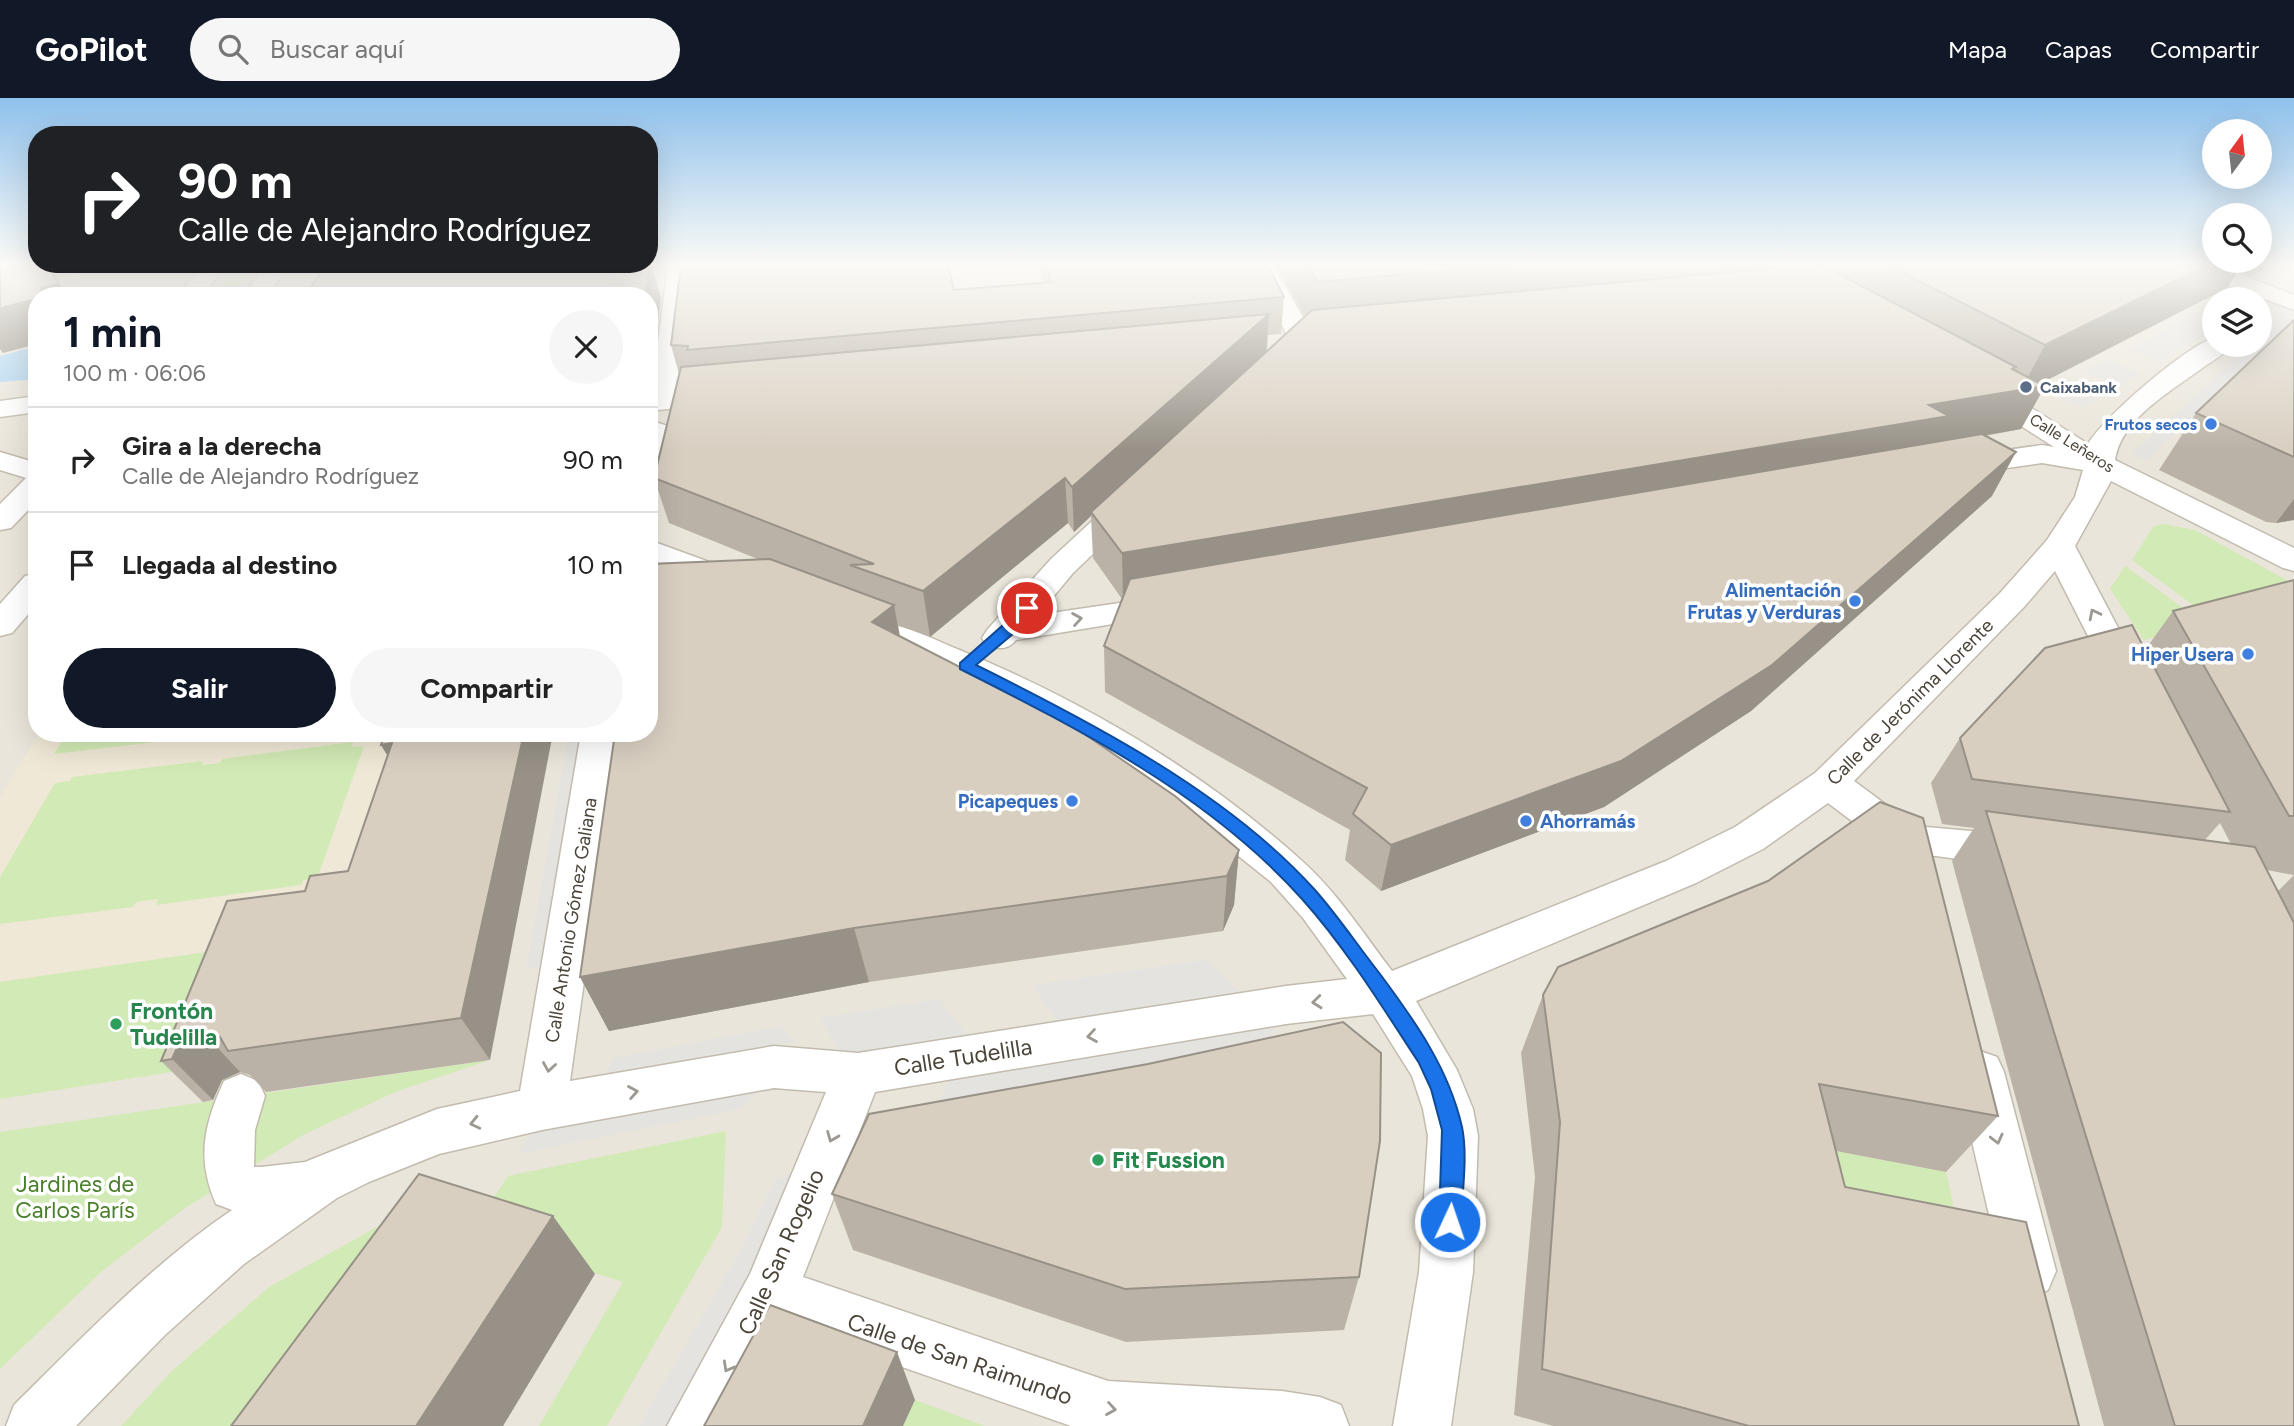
<!DOCTYPE html>
<html lang="es">
<meta charset="utf-8">
<style>
body{margin:0;font-family:Figtree,sans-serif;background:#f6f6f6;color:#222;height:100vh;display:flex;flex-direction:column;font-size:26px;white-space:nowrap}
*{box-sizing:border-box;margin:0}
p{font-size:23px;color:#767676}
.icon{flex:none;width:38px;height:38px;fill:none;stroke:currentColor;stroke-width:2;stroke-linecap:round;stroke-linejoin:round}
.map{position:relative;flex:1;overflow:hidden}
.sheet{position:absolute;left:28px;top:189px;width:630px;height:455px;display:flex;flex-direction:column;background:#fff;border-radius:28px;box-shadow:0 7px 28px #0002}
.sheet>*{flex:none}
.banner{position:absolute;left:28px;top:28px;width:630px;height:147px;border-radius:28px;box-shadow:0 7px 28px #0002;background:#202124;color:#fff;overflow:hidden}
.needle{width:46px;rotate:15deg}
.tools{position:absolute;left:2202px;top:21px;display:grid;gap:14px}
.tools a{display:grid;place-items:center;width:70px;height:70px;border-radius:50%;background:#fff;box-shadow:0 7px 28px #0002;font-size:35px}
.pin{position:absolute;display:grid;place-items:center;width:60px;height:60px;color:#fff;margin:-30px;border:4px solid #fff;border-radius:50%;box-shadow:0 2px 7px #0007}
.me{position:absolute;width:77px;margin:-38px;rotate:3deg;stroke-linejoin:round;filter:drop-shadow(0 0 5px #0008)}
.turn{display:flex;align-items:center;gap:24px;height:147px;padding:0 35px;font-size:32px}
.turn .icon{width:91px;height:91px;stroke-width:2.5}
.turn b{display:block;font-size:49px;line-height:60px}
.round{display:grid;place-items:center;flex:none;width:74px;height:74px;border-radius:37px;background:#f6f6f6}
.summary{display:flex;align-items:center;justify-content:space-between;height:119px;padding:0 35px}
h1{font-size:42px;font-weight:700;line-height:52px;color:#111827}
.primary-button{display:flex;gap:14px;margin-top:auto;padding:14px 35px}
.primary-button a{flex:1;height:80px;border-radius:42px;background:#111827;color:#fff;font-size:28px;font-weight:700;line-height:80px;text-align:center}
.primary-button a+a{background:#f6f6f6;color:#222}
ul{padding:0;list-style:none}
li{display:flex;align-items:center;gap:21px;height:105px;padding:0 35px;border-top:2px solid #e0e0e0}
li div{flex:1}
li b{display:block;font-size:26px}
li em{font-style:normal}
header{display:flex;align-items:center;gap:42px;box-sizing:border-box;height:98px;padding:0 35px;background:#111827;color:#fff}
header strong{font-size:33px}
nav{display:flex;gap:38px;margin-inline-start:auto;font-size:24px}
.search{width:490px;height:63px;background:#f6f6f6;display:flex;align-items:center;gap:18px;box-sizing:border-box;padding:0 24px;border-radius:38px;color:#767676;font-size:26px}
.map>svg:first-child{display:block}
.residential{fill:#eae5da;fill-rule:evenodd}
.education{fill:#efe8d6}
.green{fill:#d2eab5}
.parking{fill:#e5e3e0}
.water{fill:#a9d4f2}
.lines{fill:none;stroke-linecap:round;stroke-linejoin:round}
.minor-casing{stroke:#c2bbae;stroke-width:3}
.minor{fill:#fff;fill-rule:evenodd}
.wall{fill:#bab2a6;fill-rule:evenodd}
.shaded-wall{fill:#979187}
.building{fill:#d8cfc1;stroke:#979187;stroke-width:2}
.oneway{stroke:#9c9892}
.route{fill:#1a73e8;stroke:#114b97;stroke-width:2}
.service-dot{fill:#5c6f8a;stroke:#fff;stroke-width:2.5}
.shop-dot{fill:#3f7fe0;stroke:#fff;stroke-width:2.5}
.leisure-dot{fill:#2e9e5b;stroke:#fff;stroke-width:2.5}
.labels{text-anchor:middle;dominant-baseline:central;stroke-width:7;stroke-linejoin:round;paint-order:stroke}
.far-service-label{font-size:16px;font-weight:bold;fill:#4e5e75;stroke:#fff;text-anchor:start}
.far-shop-label{font-size:16px;font-weight:bold;fill:#366cbe;stroke:#fff;text-anchor:end}
.far-street-label{font-size:16px;fill:#4b4439;stroke:#fff}
.shop-label{font-size:19px;font-weight:bold;fill:#366cbe;stroke:#fff;text-anchor:end}
.street-label{font-size:19px;fill:#4b4439;stroke:#fff}
.near-leisure-label{font-size:23px;font-weight:bold;fill:#27864d;stroke:#fff;text-anchor:start}
.near-street-label{font-size:23px;fill:#4b4439;stroke:#fff}
.near-park-label{font-size:23px;fill:#4a7f2a;stroke:#fff}
</style>
<header>
<strong>GoPilot</strong>
<div class="search"><svg class="icon" aria-label="search" viewBox="0 0 24 24"><circle cx="10" cy="10" r="6"/><path d="M15 15l6 6"/></svg>Buscar aquí</div>
<nav><a>Mapa</a><a>Capas</a><a>Compartir</a></nav>
</header>
<div class="map">
<svg width="2294" height="1328" viewBox="0 0 2294 1328">
<rect width="100%" height="100%" fill="#f6f3ec"/>
<path class="residential" d="M 0,167 L 2294,167 L 2294,1328 L 0,1328 ZM 37,198 L 649,198 L 649,635 L 37,635 ZM 2214,201 L 2259,201 L 2259,247 L 2214,247 Z"/>
<path class="education" d="M 40,635 L 405,635 L 342,821 L 262,846 L 0,884 L 0,699 Z"/>
<g class="green">
<path d="M 255,167 L 237,190 L 217,192 L 237,168 Z"/>
<path d="M 2163,426 L 2195,432 L 2294,486 L 2216,524 L 2132,462 L 2153,429 Z"/>
<path d="M 2125,468 L 2204,525 L 2144,542 L 2110,491 Z"/>
<path d="M 67,635 L 184,635 L 181,641 L 54,656 Z"/>
<path d="M 353,644 L 352,649 L 364,648 L 317,781 L 303,782 L 301,787 L 156,807 L 158,801 L 136,804 L 133,809 L 0,826 L 0,779 L 55,685 L 70,683 L 72,679 L 203,663 L 202,667 L 220,665 L 222,661 Z"/>
<path d="M 262,846 L 216,967 L 0,1001 L 0,884 Z"/>
<path d="M 490,962 L 395,994 L 303,1037 L 182,1112 L 101,1174 L 0,1271 L 0,1034 Z"/>
<path d="M 726,1033 L 722,1129 L 607,1328 L 539,1328 L 623,1184 L 470,1136 L 508,1078 Z"/>
<path d="M 1826,1051 L 1946,1074 L 1969,1176 L 1800,1142 Z"/>
<path d="M 447,1090 L 273,1328 L 121,1328 L 172,1273 L 269,1189 Z"/>
<path d="M 915,1302 L 985,1328 L 903,1328 Z"/>
</g>
<g class="parking">
<path d="M 2214,207 L 2214,230 L 2161,263 L 2130,251 Z"/>
<path d="M 2282,218 L 2294,222 L 2294,225 L 2147,362 L 2132,356 L 2250,247 L 2259,247 L 2259,239 Z"/>
<path d="M 2107,262 L 2141,275 L 2120,288 L 2083,274 Z"/>
<path d="M 2067,283 L 2105,297 L 2083,310 L 2045,294 Z"/>
<path d="M 569,635 L 585,635 L 546,868 L 526,872 Z"/>
<path d="M 1205,862 L 1244,897 L 1060,927 L 1032,887 Z"/>
<path d="M 940,901 L 968,940 L 842,958 L 820,920 Z"/>
<path d="M 782,928 L 795,944 L 601,981 L 614,960 Z"/>
<path d="M 1273,929 L 1270,979 L 924,1034 L 951,980 Z"/>
<path d="M 764,987 L 741,1011 L 517,1056 L 532,1034 Z"/>
<path d="M 805,1068 L 761,1163 L 667,1328 L 639,1328 L 739,1155 L 775,1082 Z"/>
</g>
<path class="water" d="M 37,248 L 37,281 L 0,284 L 0,258 Z"/>
<g class="lines">
<defs>
<g id="minor">
<path d="M 202,167 L 226,167 L 203,198 L 178,198 Z"/>
<path d="M 265,167 L 288,167 L 268,198 L 244,198 Z"/>
<path d="M 668,167 L 692,167 L 678,294 L 725,290 L 735,292 L 739,298 L 735,304 L 649,313 Z"/>
<path d="M 1250,167 L 1273,167 L 1311,233 L 1311,246 L 1286,275 L 1268,275 L 1264,269 L 1285,245 L 1285,233 Z"/>
<path d="M 2183,167 L 2216,167 L 2294,197 L 2294,212 L 2186,172 Z"/>
<path d="M 2214,240 L 2214,247 L 2231,247 C 2225,256 2214,262 2205,268 C 2173,292 2121,320 2115,362 L 2294,450 L 2294,473 L 2283,470 L 2111,383 L 2075,448 L 2145,581 L 2140,589 L 2127,593 L 2114,589 L 2055,473 L 2024,509 L 1854,683 L 1915,728 L 2015,737 L 2030,742 L 2036,753 L 2030,764 L 2015,769 L 1936,758 L 1907,758 L 1893,754 L 1828,705 L 1763,751 L 1696,785 L 1416,903 L 1457,972 L 1473,1011 L 1478,1038 L 1473,1174 L 1451,1328 L 1393,1328 L 1419,1174 L 1428,1038 L 1423,1011 L 1412,978 L 1373,916 L 1286,926 L 875,994 L 803,1179 L 1108,1283 L 1282,1293 L 1320,1299 L 1341,1307 L 1349,1328 L 1071,1328 L 782,1227 L 728,1328 L 667,1328 L 750,1176 L 826,994 L 774,990 L 542,1032 L 439,1056 L 369,1084 L 337,1100 L 244,1166 L 165,1237 L 76,1328 L 6,1328 L 14,1307 C 83,1239 151,1167 232,1112 L 216,1106 C 196,1061 204,1026 224,983 L 241,976 L 258,983 L 265,998 L 255,1032 L 254,1069 L 261,1069 L 305,1064 L 437,1011 L 520,993 L 581,635 L 619,635 L 570,983 L 774,948 L 858,955 L 1286,888 L 1347,881 L 1303,820 L 1271,784 L 1146,684 L 1013,605 L 871,544 L 866,536 L 871,528 C 897,521 932,541 957,551 C 1081,602 1201,672 1301,762 C 1337,794 1363,835 1392,873 L 1666,763 L 1735,729 L 1815,675 L 2000,495 L 2047,442 L 2075,399 L 2083,372 L 2042,365 L 1964,376 L 1954,373 L 1949,367 L 1954,361 L 1964,358 L 2042,347 L 2054,349 L 1974,298 L 1970,292 L 1974,286 L 1994,286 L 2088,346 C 2104,319 2185,249 2214,240 Z"/>
<path d="M 37,298 L 37,314 L 0,319 L 0,303 Z"/>
<path d="M 658,325 L 668,328 L 672,334 L 659,374 L 649,377 L 649,328 Z"/>
<path d="M 0,354 L 37,365 L 37,403 L 11,430 L 0,432 L 0,406 L 26,380 L 0,372 Z"/>
<path d="M 1129,396 L 1140,399 L 1144,405 L 1140,411 L 1073,475 L 1038,517 L 1167,498 L 1179,501 L 1184,508 L 1179,515 L 1016,542 C 1008,552 999,551 987,548 L 982,540 L 987,532 L 1051,461 L 1118,399 Z"/>
<path d="M 649,442 L 742,476 L 746,483 L 742,490 L 730,493 L 649,463 Z"/>
<path d="M 37,475 L 37,506 L 12,535 L 0,538 L 0,506 L 25,478 Z"/>
<path d="M 1980,953 L 1997,959 L 2004,974 L 2056,1173 L 2048,1192 L 2029,1200 L 2010,1192 L 2002,1173 L 1956,974 L 1963,959 Z"/>
</g>
</defs>
<use href="#minor" class="minor-casing"/>
<use href="#minor" class="minor"/>
</g>
<g class="wall">
<path d="M 1039,167 L 1268,167 L 1284,199 L 1281,236 L 1268,237 L 1267,253 L 1305,219 L 1276,167 L 1830,167 L 1825,169 L 1833,173 L 1835,167 L 2273,167 L 2251,178 L 2238,173 L 2227,190 L 2040,286 L 2045,288 L 2021,331 L 1985,338 L 1992,398 L 1751,613 L 1604,709 L 1381,793 L 1345,762 L 1350,732 L 1105,594 L 1104,548 L 1122,501 L 1093,460 L 1091,418 L 1074,434 L 1068,425 L 930,539 L 898,527 L 900,538 L 1239,752 L 1234,807 L 1223,833 L 869,884 L 609,933 L 580,879 L 760,462 L 669,425 L 654,380 L 679,276 L 671,247 L 954,192 L 1043,185 Z"/>
<path d="M 2294,222 L 2294,422 L 2276,425 L 2266,424 L 2159,372 L 2196,315 Z"/>
<path d="M 2294,482 L 2294,777 L 2267,772 L 2278,793 L 2294,777 L 2294,1328 L 2104,1328 L 1952,763 L 1974,730 L 1942,726 L 1931,685 L 1960,640 L 2145,552 L 2173,513 ZM 2220,725 L 2231,746 L 2204,743 Z"/>
<path d="M 37,545 L 37,560 L 31,553 Z"/>
<path d="M 385,635 L 490,962 L 266,994 L 250,977 L 240,974 L 222,982 L 213,1002 L 203,1004 L 161,963 L 305,793 L 348,773 L 388,658 L 381,647 Z"/>
<path d="M 1543,897 L 1998,1018 L 1946,1074 L 1836,1053 L 1845,1089 L 2079,1328 L 1553,1328 L 1514,1317 L 1535,1079 L 1521,955 Z"/>
<path d="M 832,1096 L 1359,1179 L 1344,1232 L 1126,1244 L 853,1152 Z"/>
</g>
<g class="shaded-wall">
<path d="M 48,167 L 67,198 L 45,198 L 41,190 Z"/>
<path d="M 650,167 L 652,167 L 661,200 L 651,279 L 649,274 L 649,198 L 645,198 Z"/>
<path d="M 2207,167 L 2241,167 L 2227,190 L 2031,290 L 2045,288 L 2021,331 L 1935,346 L 1123,502 L 1122,455 L 1929,307 L 2016,269 L 2002,295 L 2021,292 L 2045,247 Z"/>
<path d="M 2258,167 L 2273,167 L 2251,178 Z"/>
<path d="M 37,201 L 37,246 L 3,255 L 0,251 L 0,210 Z"/>
<path d="M 1269,216 L 1266,257 L 1091,414 L 1091,418 L 1074,434 L 1072,389 Z"/>
<path d="M 2016,354 L 1992,398 L 1751,613 L 1604,709 L 1381,793 L 1391,747 Z"/>
<path d="M 1065,380 L 1068,425 L 930,539 L 923,493 Z"/>
<path d="M 2294,401 L 2294,422 L 2276,425 Z"/>
<path d="M 894,507 L 904,562 L 872,524 Z"/>
<path d="M 524,635 L 553,635 L 490,962 L 461,920 Z"/>
<path d="M 392,645 L 407,690 L 381,647 Z"/>
<path d="M 1239,752 L 1234,807 L 1223,833 L 1227,778 Z"/>
<path d="M 854,830 L 869,884 L 609,933 L 580,879 Z"/>
<path d="M 201,932 L 240,974 L 222,982 L 213,1002 L 172,961 L 181,941 Z"/>
<path d="M 553,1118 L 595,1176 L 503,1328 L 416,1328 Z"/>
<path d="M 897,1254 L 915,1302 L 903,1328 L 863,1328 Z"/>
</g>
<g class="building">
<path d="M 0,167 L 48,167 L 59,186 L 41,190 L 45,198 L 37,198 L 37,201 L 0,210 Z"/>
<path d="M 325,167 L 650,167 L 645,198 L 306,198 Z"/>
<path d="M 681,167 L 948,167 L 954,192 L 1051,184 L 1046,167 L 1268,167 L 1284,199 L 687,252 L 688,248 L 671,247 Z"/>
<path d="M 1307,167 L 1509,167 L 1317,184 Z"/>
<path d="M 1793,167 L 1822,167 L 2016,269 L 2012,271 L 2045,288 L 1929,307 L 1949,318 L 1122,455 L 1091,414 L 1312,212 L 1787,169 Z"/>
<path d="M 1888,167 L 2207,167 L 2045,247 Z"/>
<path d="M 1269,216 L 1072,389 L 1065,380 L 923,493 L 850,467 L 874,466 L 654,380 L 681,269 Z"/>
<path d="M 2294,222 L 2294,359 L 2196,315 Z"/>
<path d="M 1982,336 L 2016,354 L 1772,567 L 1621,663 L 1391,747 L 1353,716 L 1367,690 L 1104,548 L 1130,481 Z"/>
<path d="M 770,461 L 894,507 L 872,524 L 1067,624 L 1175,698 L 1239,752 L 1227,778 L 854,830 L 580,879 L 615,635 L 649,635 L 649,466 Z"/>
<path d="M 2294,482 L 2294,718 L 2289,718 L 2173,513 Z"/>
<path d="M 2132,527 L 2230,714 L 1972,681 L 1960,640 L 2045,550 Z"/>
<path d="M 37,545 L 37,553 L 31,553 Z"/>
<path d="M 385,635 L 524,635 L 461,920 L 228,953 L 220,939 L 201,932 L 181,941 L 172,961 L 161,963 L 227,803 L 305,793 L 310,778 L 348,773 L 392,645 L 381,647 Z"/>
<path d="M 1880,704 L 1923,720 L 1998,1018 L 1819,986 L 1845,1089 L 2026,1124 L 2079,1328 L 1749,1328 L 1542,1271 L 1560,1024 L 1543,897 L 1558,869 L 1768,783 Z"/>
<path d="M 1986,713 L 2255,749 L 2294,825 L 2294,1328 L 2175,1328 Z"/>
<path d="M 1343,924 L 1381,955 L 1380,1043 L 1359,1179 L 1125,1191 L 832,1096 L 869,1016 L 1148,966 Z"/>
<path d="M 419,1076 L 553,1118 L 416,1328 L 231,1328 Z"/>
<path d="M 770,1207 L 897,1254 L 863,1328 L 704,1328 Z"/>
</g>
<defs><path id="oneway-chevron" d="M-2-3.5L2.5 0L-2 3.5" fill="none" stroke-width="1.6" stroke-linecap="round" stroke-linejoin="round" transform="scale(1.75)"/></defs>
<g class="oneway">
<use href="#oneway-chevron" transform="translate(2094 516) rotate(-117)"/>
<use href="#oneway-chevron" transform="translate(1077 521) rotate(-9)"/>
<use href="#oneway-chevron" transform="translate(1317 904) rotate(174)"/>
<use href="#oneway-chevron" transform="translate(1092 938) rotate(171)"/>
<use href="#oneway-chevron" transform="translate(549 969) rotate(99)"/>
<use href="#oneway-chevron" transform="translate(633 994) rotate(-10)"/>
<use href="#oneway-chevron" transform="translate(475 1025) rotate(167)"/>
<use href="#oneway-chevron" transform="translate(832 1039) rotate(112)"/>
<use href="#oneway-chevron" transform="translate(1997 1041) rotate(76)"/>
<use href="#oneway-chevron" transform="translate(728 1269) rotate(119)"/>
<use href="#oneway-chevron" transform="translate(1111 1311) rotate(9)"/>
</g>
<linearGradient id="sky" x2="0" y2="1"><stop stop-color="#8fc1ec"/><stop offset="0.47" stop-color="#fbfaf6"/><stop offset="1" stop-color="#fbfaf6" stop-opacity="0"/></linearGradient>
<rect width="2294" height="353" fill="url(#sky)"/>
<path class="route" d="M 1027,506 L 1034,510 L 1014,535 L 976,567 C 1091,624 1228,695 1315,792 C 1338,818 1358,848 1380,876 C 1415,923 1449,971 1462,1029 C 1468,1058 1462,1095 1461,1124 L 1458,1132 L 1450,1135 L 1443,1132 L 1439,1124 L 1442,1032 L 1431,991 L 1419,965 C 1383,910 1346,850 1302,801 C 1210,698 1081,632 960,571 L 960,565 Z"/>
<circle class="service-dot" cx="2026" cy="289" r="7"/>
<g class="shop-dot">
<circle cx="2211" cy="326" r="7"/>
<circle cx="1855" cy="503" r="7"/>
<circle cx="2248" cy="556" r="7"/>
<circle cx="1072" cy="703" r="7"/>
<circle cx="1526" cy="723" r="7"/>
</g>
<g class="leisure-dot">
<circle cx="116" cy="926" r="7"/>
<circle cx="1098" cy="1062" r="7"/>
</g>
<g class="labels">
<g class="far-service-label">
<text x="2040" y="289">Caixabank</text>
</g>
<g class="far-shop-label">
<text x="2197" y="326">Frutos secos</text>
</g>
<g class="far-street-label">
<text transform="translate(2072 345) rotate(32)">Calle Leñeros</text>
</g>
<g class="shop-label">
<text x="1841" y="492">Alimentación<tspan x="1841" dy="22">Frutas y Verduras</tspan></text>
<text x="2234" y="556">Hiper Usera</text>
<text x="1058" y="703">Picapeques</text>
<text x="1540" y="723" text-anchor="start">Ahorramás</text>
</g>
<g class="street-label">
<text transform="translate(1910 604) rotate(-45)">Calle de Jerónima Llorente</text>
<text transform="translate(571 822) rotate(-81)">Calle Antonio Gómez Galiana</text>
</g>
<g class="near-leisure-label">
<text x="130" y="913">Frontón<tspan x="130" dy="26">Tudelilla</tspan></text>
<text x="1112" y="1062">Fit Fussion</text>
</g>
<g class="near-street-label">
<text transform="translate(963 959) rotate(-9)">Calle Tudelilla</text>
<text transform="translate(781 1154) rotate(-66)">Calle San Rogelio</text>
<text transform="translate(960 1261) rotate(19)">Calle de San Raimundo</text>
</g>
<g class="near-park-label">
<text x="75" y="1086">Jardines de<tspan x="75" dy="26">Carlos París</tspan></text>
</g>
</g>
</svg>
<div class="tools">
<a><svg class="needle" viewBox="-14 -14 28 28"><path d="M0-13l5 13h-10z" fill="#e53935"/><path d="M0 13l5-13h-10z" fill="#767676"/></svg></a>
<a><svg class="icon" aria-label="search" viewBox="0 0 24 24"><circle cx="10" cy="10" r="6"/><path d="M15 15l6 6"/></svg></a>
<a><svg class="icon" aria-label="layers" viewBox="0 0 24 24"><path d="M12 4l9 5-9 5-9-5zM3 14l9 5 9-5"/></svg></a>
</div>
<div class="pin" style="left:1027px;top:510px;background:#d93025"><svg class="icon" aria-label="arrive" viewBox="0 0 24 24"><path d="M6 21V4h12l-3 4 3 4H6"/></svg></div>
<svg class="me" style="left:1450px;top:1124px" viewBox="-20 -20 40 40"><circle r="17" fill="#1a73e8" stroke="#fff" stroke-width="3"/><path d="M0-11L8 9 0 5-8 9z" fill="#fff"/></svg>
<div class="banner">
<div class="turn"><svg class="icon" aria-label="right" viewBox="0 0 24 24"><path d="M7 20v-9h11M14 6l5 5-5 5"/></svg><div><b>90 m</b>Calle de Alejandro Rodríguez</div></div>
</div>
<section class="sheet">
<div class="summary"><div><h1>1 min</h1><p>100 m · 06:06</p></div><a class="round"><svg class="icon" aria-label="close" viewBox="0 0 24 24"><path d="M6 6l12 12M18 6L6 18"/></svg></a></div>
<ul>
<li><svg class="icon" aria-label="right" viewBox="0 0 24 24"><path d="M7 20v-9h11M14 6l5 5-5 5"/></svg><div><b>Gira a la derecha</b><p>Calle de Alejandro Rodríguez</p></div><em>90 m</em></li>
<li><svg class="icon" aria-label="arrive" viewBox="0 0 24 24"><path d="M6 21V4h12l-3 4 3 4H6"/></svg><div><b>Llegada al destino</b></div><em>10 m</em></li>
</ul>
<div class="primary-button"><a>Salir</a><a>Compartir</a></div>
</section>
</div>
